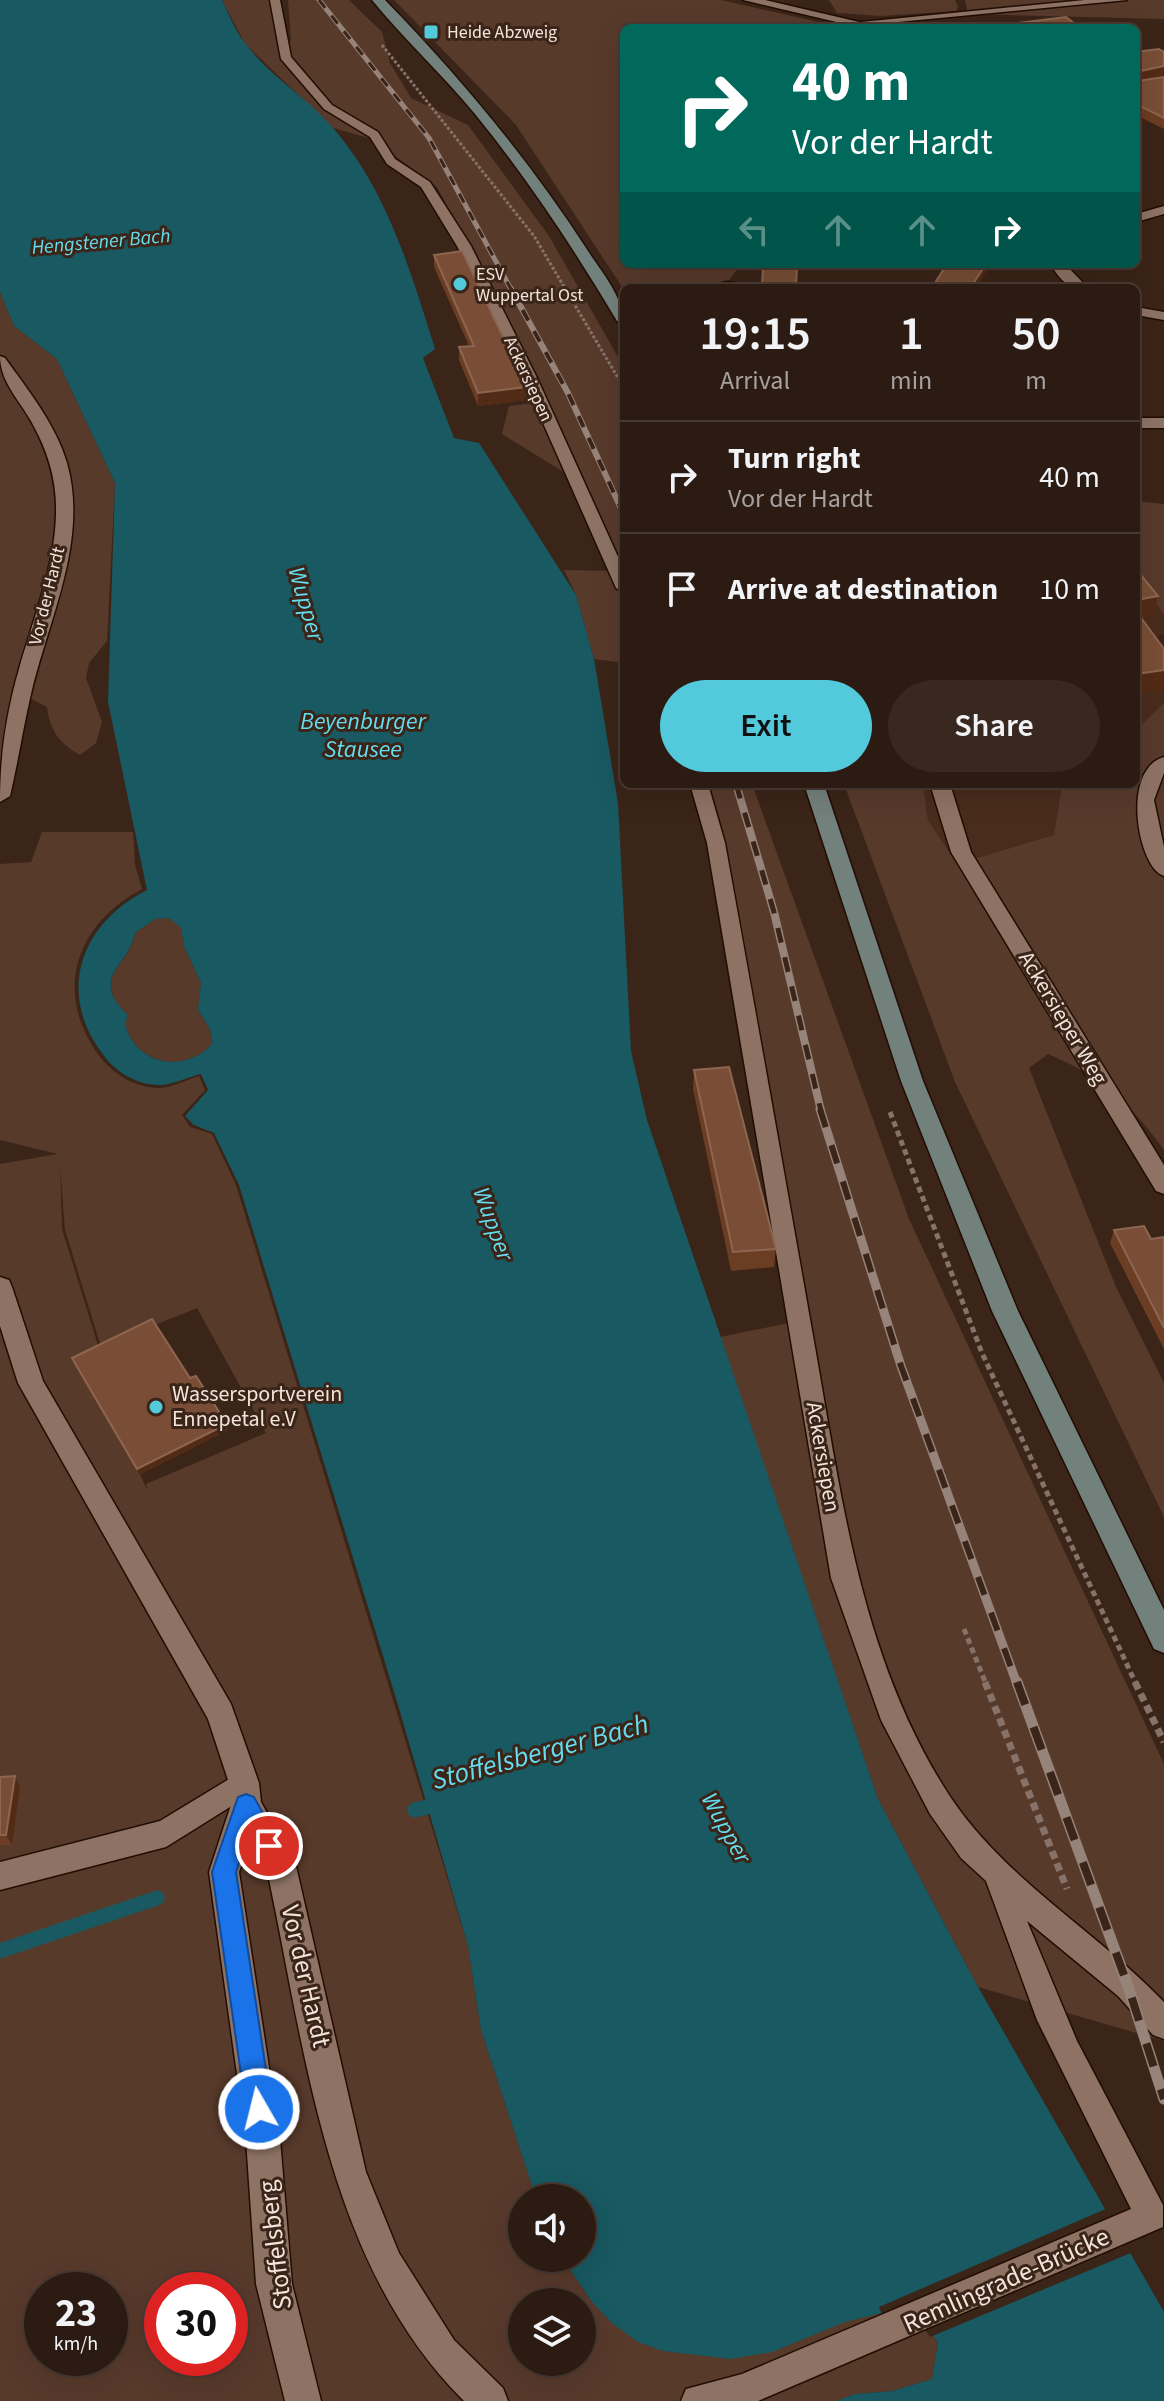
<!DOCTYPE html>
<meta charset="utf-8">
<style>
body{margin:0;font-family:"Source Sans 3",sans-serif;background:#382820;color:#f1f3f6;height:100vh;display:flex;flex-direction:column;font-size:30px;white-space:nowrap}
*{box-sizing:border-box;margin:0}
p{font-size:26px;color:#a6a19f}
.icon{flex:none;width:44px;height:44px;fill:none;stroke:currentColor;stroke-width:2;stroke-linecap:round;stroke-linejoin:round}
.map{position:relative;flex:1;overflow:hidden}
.panel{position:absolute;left:620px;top:284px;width:520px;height:504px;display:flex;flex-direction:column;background:#2c1b12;border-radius:12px;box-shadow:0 8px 32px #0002,0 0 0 2px #483932}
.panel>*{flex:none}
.banner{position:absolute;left:620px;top:24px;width:520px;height:244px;border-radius:12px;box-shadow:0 8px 32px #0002,0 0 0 2px #483932;background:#00695c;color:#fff;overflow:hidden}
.controls{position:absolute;left:508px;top:2184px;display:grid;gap:16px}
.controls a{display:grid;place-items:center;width:88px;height:88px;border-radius:50%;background:#2c1b12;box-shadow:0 8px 32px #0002,0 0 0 2px #483932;font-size:40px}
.speed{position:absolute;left:24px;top:2272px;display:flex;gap:16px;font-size:40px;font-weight:700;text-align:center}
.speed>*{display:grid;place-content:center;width:104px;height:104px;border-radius:50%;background:#2c1b12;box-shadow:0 8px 32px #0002,0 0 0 2px #483932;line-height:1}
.speed small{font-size:20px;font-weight:400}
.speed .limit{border:12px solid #d22;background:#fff;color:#111}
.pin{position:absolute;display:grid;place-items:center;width:68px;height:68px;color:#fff;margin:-34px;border:4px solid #fff;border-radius:50%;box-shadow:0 2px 8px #0007}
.me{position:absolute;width:88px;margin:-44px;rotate:352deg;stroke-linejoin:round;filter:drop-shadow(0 0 6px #0008)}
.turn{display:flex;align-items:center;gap:28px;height:168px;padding:0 40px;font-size:36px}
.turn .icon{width:104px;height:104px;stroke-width:2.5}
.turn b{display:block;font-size:56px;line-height:68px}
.lanes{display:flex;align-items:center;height:76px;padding:0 40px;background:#0003;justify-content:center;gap:40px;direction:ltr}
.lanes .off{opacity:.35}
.eta{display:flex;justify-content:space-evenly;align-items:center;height:136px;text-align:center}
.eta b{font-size:48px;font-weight:600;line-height:56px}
.cta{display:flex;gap:16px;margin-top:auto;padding:16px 40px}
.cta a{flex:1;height:92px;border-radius:48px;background:#53cadc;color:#111;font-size:32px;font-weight:600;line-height:92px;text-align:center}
.cta a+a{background:#382820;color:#f1f3f6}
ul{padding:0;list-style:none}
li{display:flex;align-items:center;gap:24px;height:112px;padding:0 40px;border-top:2px solid #483932}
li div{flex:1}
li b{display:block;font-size:30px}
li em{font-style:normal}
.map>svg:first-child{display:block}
.built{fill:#492c1c}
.green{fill:#583a2b;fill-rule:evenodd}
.water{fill:#185962;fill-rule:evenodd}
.pier{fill:#3b2418}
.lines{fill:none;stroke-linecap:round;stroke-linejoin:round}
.stream{stroke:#185962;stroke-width:15}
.service-casing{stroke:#210d03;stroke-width:3}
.minor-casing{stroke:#210d03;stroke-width:3}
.secondary-casing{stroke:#210d03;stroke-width:3}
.path-far2{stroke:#867268;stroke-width:3;stroke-dasharray:3 2;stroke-linecap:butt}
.path-far1{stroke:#867268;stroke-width:5;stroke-dasharray:6 4;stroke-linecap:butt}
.path{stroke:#867268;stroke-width:7;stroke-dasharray:8 5;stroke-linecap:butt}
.service{fill:#8e7365;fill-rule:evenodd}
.minor{fill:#8e7365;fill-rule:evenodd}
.secondary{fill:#73817c;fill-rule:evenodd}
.rail-far4-casing{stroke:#968379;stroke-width:5}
.rail-far3-casing{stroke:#968379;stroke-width:6}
.rail-far2-casing{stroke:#968379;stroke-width:8}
.rail-far1-casing{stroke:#968379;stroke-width:9}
.rail-casing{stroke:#968379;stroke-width:11}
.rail-far4{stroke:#3b2418;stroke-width:3;stroke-dasharray:10;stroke-linecap:butt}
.rail-far3{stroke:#3b2418;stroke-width:4;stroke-dasharray:12;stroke-linecap:butt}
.rail-far2{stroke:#3b2418;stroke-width:5;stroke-dasharray:15;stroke-linecap:butt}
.rail-far1{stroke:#3b2418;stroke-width:6;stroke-dasharray:19;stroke-linecap:butt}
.rail{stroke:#3b2418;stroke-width:8;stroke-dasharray:24;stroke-linecap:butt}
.wall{fill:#6b3d22;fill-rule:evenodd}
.shaded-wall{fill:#522b16}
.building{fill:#7a4e36;stroke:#8c6650;stroke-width:2}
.route{fill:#1a73e8;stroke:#114b97;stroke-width:2}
.poi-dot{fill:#53cadc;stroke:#3b2418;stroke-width:3}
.labels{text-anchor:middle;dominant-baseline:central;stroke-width:6;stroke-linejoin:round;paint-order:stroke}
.far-poi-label{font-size:18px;fill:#f2e3db;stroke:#3b2418;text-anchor:start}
.far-street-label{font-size:18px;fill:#f2e3db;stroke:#3b2418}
.far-water-label{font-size:20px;font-style:italic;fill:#63ddef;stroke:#3b2418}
.street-label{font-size:22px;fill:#f2e3db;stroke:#3b2418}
.poi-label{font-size:22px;fill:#f2e3db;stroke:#3b2418;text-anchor:start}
.water-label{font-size:24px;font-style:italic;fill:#63ddef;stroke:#3b2418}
.near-street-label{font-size:26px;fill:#f2e3db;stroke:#3b2418}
.near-water-label{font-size:28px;font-style:italic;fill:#63ddef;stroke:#3b2418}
</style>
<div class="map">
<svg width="1164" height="2401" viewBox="0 0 1164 2401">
<rect width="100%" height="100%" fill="#3b2418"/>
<g class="built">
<path d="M 1136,573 L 1164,615 L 1164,634 L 1142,642 L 1164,669 L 1164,703 L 1136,730 Z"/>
<path d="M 923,784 L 1062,784 L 1054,835 L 957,864 L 928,820 Z"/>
</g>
<g class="green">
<path d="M 222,0 L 271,0 L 277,12 L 278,42 L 291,41 L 288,0 L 349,0 L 382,32 L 390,63 L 411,98 L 468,125 L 549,236 L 618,357 L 624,375 L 624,663 L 594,659 L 576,595 L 564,570 L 618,571 L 575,479 L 502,434 L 509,406 L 534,403 L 544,389 L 437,187 L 372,139 L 333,128 L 245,44 Z"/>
<path d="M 394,0 L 721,0 L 844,28 L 624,28 L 624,264 L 741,264 L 723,288 L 624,290 L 516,125 Z"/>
<path d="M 829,0 L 955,0 L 958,6 L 956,11 L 881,16 L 837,13 Z"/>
<path d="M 965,0 L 1164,0 L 1164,19 L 968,14 Z"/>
<path d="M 0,292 L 14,326 L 57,359 L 115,483 L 107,641 L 89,663 L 86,678 L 102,722 L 96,743 L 80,755 C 59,743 50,731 47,707 L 22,694 L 0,796 Z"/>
<path d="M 1136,501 L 1164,504 L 1164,615 L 1136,573 Z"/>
<path d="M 1164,703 L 1164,1150 C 1131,1104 1101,1076 1048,1054 L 1029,1068 L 1116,1287 L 1164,1383 L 1164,1517 L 955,1082 L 844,784 L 923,784 L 928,820 L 957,864 L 1054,835 L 1062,784 L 1136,784 L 1136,730 Z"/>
<path d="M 707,784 L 752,784 L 909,1219 L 1164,1764 L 1164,2041 L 978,1987 L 878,1799 L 720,1337 L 809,1319 L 728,861 Z"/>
<path d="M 42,832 L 133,832 L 135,865 L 142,889 C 74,925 53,994 100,1057 C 114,1074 135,1088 158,1088 C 171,1088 187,1080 199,1076 L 205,1090 L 182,1115 L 190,1127 L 212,1134 L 236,1185 L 468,1946 L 481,2030 L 536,2198 L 522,2198 L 522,2258 L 562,2258 L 592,2302 L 663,2351 L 691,2352 L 914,2305 L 938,2343 L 932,2379 L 892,2391 L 855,2394 L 836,2401 L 0,2401 L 0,1164 L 58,1154 L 0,1140 L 0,864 L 31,862 ZM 60,1166 L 65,1230 L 101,1347 L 197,1308 L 266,1433 L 146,1484 L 147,1490 L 132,1455 L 62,1229 ZM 42,2290 L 110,2290 L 110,2358 L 42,2358 ZM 162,2290 L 230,2290 L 230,2358 L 162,2358 ZM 522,2302 L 582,2302 L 582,2362 L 522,2362 Z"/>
<path d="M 169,918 L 181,927 L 184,946 L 201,983 L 198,1010 L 210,1029 L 212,1044 C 184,1075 134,1064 125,1023 L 128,1015 C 88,977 130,967 135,933 L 155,919 Z"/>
</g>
<path class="water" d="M 0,0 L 222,0 C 229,14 235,31 245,43 C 269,76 307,97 333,128 C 387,190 411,272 435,349 L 423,358 L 454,438 L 479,443 L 576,595 L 594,659 L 618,803 L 631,1051 L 647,1120 L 878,1799 L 978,1987 L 1164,2312 L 1164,2401 L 836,2401 L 855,2394 L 892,2391 L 932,2379 L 938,2343 L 914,2305 L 845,2322 L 772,2352 L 730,2359 L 663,2351 L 638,2342 L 613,2324 L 592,2302 L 562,2258 L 582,2258 L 582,2198 L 536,2198 L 481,2030 L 468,1946 L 398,1705 L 239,1185 L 214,1133 L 194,1125 L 185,1116 L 208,1090 L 201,1074 C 188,1077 172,1085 159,1085 C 136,1085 114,1071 102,1053 C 56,992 81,923 147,890 L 108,702 L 115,483 L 57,359 L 14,326 L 0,292 ZM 169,918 L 181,928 L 184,946 L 201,983 L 198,1010 L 210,1029 L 212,1044 C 183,1075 134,1064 125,1023 L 128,1015 C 88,977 129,967 135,933 L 155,919 Z"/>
<path class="pier" d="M 1108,2208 L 1133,2252 L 930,2337 L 912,2310 L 883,2317 L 879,2307 Z"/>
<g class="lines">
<g class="stream">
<path d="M 415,1810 L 442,1803"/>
<path d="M 0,1951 L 157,1898"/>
</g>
<defs>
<g id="service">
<path d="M 270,0 L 280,0 L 291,57 L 332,105 L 378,132 L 395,159 L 430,182 L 471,246 L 538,380 L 624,570 L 624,593 L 616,588 L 524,380 L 457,246 L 421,187 L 387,164 L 370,137 L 324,109 L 281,59 Z"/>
<path d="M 1085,0 L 1127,0 L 856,26 L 851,23 Z"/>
<path d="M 1164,206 L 1164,214 L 1136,222 L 1136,214 Z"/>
<path d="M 1164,757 L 1164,773 L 1154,800 L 1164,847 L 1164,876 C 1138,869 1120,769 1164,757 Z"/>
<path d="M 690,784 L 708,784 L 725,843 C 754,1002 782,1160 810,1319 C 840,1482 857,1656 951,1798 C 1007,1881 1096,1931 1164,2002 L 1164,2039 L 1153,2035 L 1118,1996 L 1027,1921 L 1077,2041 L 1163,2205 L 1163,2227 L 758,2401 L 681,2401 L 686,2389 L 742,2374 L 1131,2209 L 1037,2020 L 986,1881 L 961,1858 L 930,1814 L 881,1720 L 831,1578 L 707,843 Z"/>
<path d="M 244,1770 L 254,1774 L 258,1783 L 254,1792 L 166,1847 L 0,1890 L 0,1862 L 160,1821 Z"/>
</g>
<g id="minor">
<path d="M 743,0 L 765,0 L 885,28 L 862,28 Z"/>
<path d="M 1051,264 L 1065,264 L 1088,288 C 1069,288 1060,282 1051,264 Z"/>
<path d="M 727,282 L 750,285 L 752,288 L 721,288 L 722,283 Z"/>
<path d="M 1136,307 L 1164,312 L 1164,320 L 1136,315 Z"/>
<path d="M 0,356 L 5,358 C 28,390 56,425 67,463 C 89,541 48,620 31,694 C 23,728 18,762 10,796 L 0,802 C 0,756 6,714 19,669 C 33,619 55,567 56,514 C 57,480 48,451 31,421 C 19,400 0,381 0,356 Z"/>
<rect x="1136" y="418" width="28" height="10"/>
<path d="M 930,784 L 950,784 L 971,852 L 1164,1165 L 1164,1194 L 1156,1191 L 951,852 Z"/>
<path d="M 0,1277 L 9,1280 L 12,1287 L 43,1381 L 231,1704 L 259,1783 L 261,1802 L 296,1866 L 366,2172 L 399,2253 L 454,2340 L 503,2388 L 508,2401 L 464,2401 C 326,2264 306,2052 267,1870 L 250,1841 L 239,1872 L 280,2139 L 292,2284 L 321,2401 L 285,2401 L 256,2284 L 246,2139 L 209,1872 L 231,1805 L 229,1783 L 208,1719 L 18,1383 L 0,1326 Z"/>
</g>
<g id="secondary">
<path d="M 372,0 L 385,0 C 460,77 529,160 588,251 C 603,274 624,298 624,325 L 617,321 C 574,249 528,179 475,114 C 442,74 404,39 372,0 Z"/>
<path d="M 804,784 L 824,784 L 923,1081 L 1018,1311 L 1164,1610 L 1164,1653 L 1154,1649 L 992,1311 L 901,1081 Z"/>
</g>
</defs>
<use href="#service" class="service-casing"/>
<use href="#minor" class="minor-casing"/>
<use href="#secondary" class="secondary-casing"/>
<path class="path-far2" d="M 382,45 L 534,236 L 624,388"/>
<g class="path-far1">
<path d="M 890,1112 L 982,1353 L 1136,1684"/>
<path d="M 964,1629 L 986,1684"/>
</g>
<g class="path">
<path d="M 985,1682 L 1067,1889"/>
<path d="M 1135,1682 L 1164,1742"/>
</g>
<use href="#service" class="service"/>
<use href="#minor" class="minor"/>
<use href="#secondary" class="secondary"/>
<defs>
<path id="rail-far4" d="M 319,0 L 429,138 L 512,291"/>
<path id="rail-far3" d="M 511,289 L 568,393 L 624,515"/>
<path id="rail-far2" d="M 736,784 L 774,912 L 821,1111"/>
<path id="rail-far1" d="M 820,1109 L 901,1366 L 1017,1684"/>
<path id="rail" d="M 1017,1682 L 1128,1986 L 1164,2099"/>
</defs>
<use href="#rail-far4" class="rail-far4-casing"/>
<use href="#rail-far3" class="rail-far3-casing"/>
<use href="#rail-far2" class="rail-far2-casing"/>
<use href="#rail-far1" class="rail-far1-casing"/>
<use href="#rail" class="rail-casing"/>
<use href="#rail-far4" class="rail-far4"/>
<use href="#rail-far3" class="rail-far3"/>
<use href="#rail-far2" class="rail-far2"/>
<use href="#rail-far1" class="rail-far1"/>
<use href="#rail" class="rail"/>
</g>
<g class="wall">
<path d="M 1136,52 L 1164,52 L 1164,129 L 1136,115 ZM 1164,75 L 1164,77 L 1138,81 Z"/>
<path d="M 434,255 L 527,400 L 478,406 L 459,360 L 459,347 L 469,346 L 434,267 Z"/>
<path d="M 694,1070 L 776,1249 L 774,1267 L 731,1271 L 693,1089 Z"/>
<path d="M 1114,1230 L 1151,1239 L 1164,1237 L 1164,1349 L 1110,1243 Z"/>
<path d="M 72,1358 L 228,1430 L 139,1475 L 74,1365 Z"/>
<path d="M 15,1776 L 20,1787 L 12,1845 L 0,1845 L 0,1777 Z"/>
</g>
<g class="shaded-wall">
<path d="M 1164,66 L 1164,75 L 1136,81 L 1136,72 Z"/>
<path d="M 986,264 L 991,264 L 976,288 L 973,284 Z"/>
<path d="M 527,387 L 527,400 L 478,406 L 478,393 Z"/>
<path d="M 1158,596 L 1153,617 L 1136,620 L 1136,600 Z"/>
<path d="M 1164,670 L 1164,690 L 1136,694 L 1136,674 Z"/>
<path d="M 227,1424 L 228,1430 L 139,1475 L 137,1469 Z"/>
<path d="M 15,1776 L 20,1787 L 12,1845 L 6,1835 Z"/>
</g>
<g class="building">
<path d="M 1066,17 L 1080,28 L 977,28 Z"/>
<path d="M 1159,49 L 1164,52 L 1164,66 L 1136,72 L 1136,52 Z"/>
<path d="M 1136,75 L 1138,81 L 1164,77 L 1164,118 L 1136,104 Z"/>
<path d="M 462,251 L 527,387 L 478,393 L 459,347 L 474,346 L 434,255 Z"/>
<path d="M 763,264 L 797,265 L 796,288 L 762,288 Z"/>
<path d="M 947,264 L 986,264 L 973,284 L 976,288 L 934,288 L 933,286 Z"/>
<path d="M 1136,569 L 1158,596 L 1136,600 Z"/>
<path d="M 1136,611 L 1164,649 L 1164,670 L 1136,674 Z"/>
<path d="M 729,1067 L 776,1249 L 733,1252 L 694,1070 Z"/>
<path d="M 1144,1226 L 1151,1239 L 1164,1237 L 1164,1328 L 1114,1230 Z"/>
<path d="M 152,1319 L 190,1378 L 196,1376 L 227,1424 L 137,1469 L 72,1358 Z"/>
<path d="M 15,1776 L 6,1835 L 0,1835 L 0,1777 Z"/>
</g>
<path class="route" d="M 246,1794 L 254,1797 L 281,1846 L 278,1854 L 269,1857 L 261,1854 L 249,1832 L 236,1872 L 272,2109 L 268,2118 L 259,2122 L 250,2118 L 246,2109 L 212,1872 L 238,1797 Z"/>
<g class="poi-dot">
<rect x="423" y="24" width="16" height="16" rx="4"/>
<circle cx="460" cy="284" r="8"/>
<circle cx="156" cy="1407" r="8"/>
</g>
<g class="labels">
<g class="far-poi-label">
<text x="447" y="32">Heide Abzweig</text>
<text x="476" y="274">ESV<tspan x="476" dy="21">Wuppertal Ost</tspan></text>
</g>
<g class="far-street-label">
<text transform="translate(528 379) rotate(65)">Ackersiepen</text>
<text transform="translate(47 596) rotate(-76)">Vor der Hardt</text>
</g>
<g class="far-water-label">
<text transform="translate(101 242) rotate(-5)">Hengstener Bach</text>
</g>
<g class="street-label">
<text transform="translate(1063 1018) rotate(59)">Ackersieper Weg</text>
<text transform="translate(823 1457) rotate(80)">Ackersiepen</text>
</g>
<g class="poi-label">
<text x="172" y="1394">Wassersportverein<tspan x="172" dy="25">Ennepetal e.V</tspan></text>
</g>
<g class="water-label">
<text transform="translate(306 604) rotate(74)">Wupper</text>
<text x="363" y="721">Beyenburger<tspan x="363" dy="28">Stausee</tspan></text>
<text transform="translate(493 1224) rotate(70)">Wupper</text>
<text transform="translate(726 1828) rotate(61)">Wupper</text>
</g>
<g class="near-street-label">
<text transform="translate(306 1976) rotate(77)">Vor der Hardt</text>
<text transform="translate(275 2245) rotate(-97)">Stoffelsberg</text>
<text transform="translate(1006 2280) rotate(-24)">Remlingrade-Brücke</text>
</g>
<g class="near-water-label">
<text transform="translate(540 1752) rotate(-15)">Stoffelsberger Bach</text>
</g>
</g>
</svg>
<div class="controls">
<a><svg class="icon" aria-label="sound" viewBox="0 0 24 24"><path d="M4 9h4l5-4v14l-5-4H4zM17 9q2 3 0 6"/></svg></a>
<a><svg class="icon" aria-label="layers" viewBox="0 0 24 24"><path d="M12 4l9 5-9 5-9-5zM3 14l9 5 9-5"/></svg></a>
</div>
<div class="speed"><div>23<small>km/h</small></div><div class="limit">30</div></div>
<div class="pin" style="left:269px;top:1846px;background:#d93025"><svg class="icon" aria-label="arrive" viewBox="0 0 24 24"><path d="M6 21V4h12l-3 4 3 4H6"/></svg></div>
<svg class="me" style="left:259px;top:2109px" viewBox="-20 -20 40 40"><circle r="17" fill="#1a73e8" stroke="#fff" stroke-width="3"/><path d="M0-11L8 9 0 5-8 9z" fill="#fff"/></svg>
<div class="banner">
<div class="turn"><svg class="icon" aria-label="right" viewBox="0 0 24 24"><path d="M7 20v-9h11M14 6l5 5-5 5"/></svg><div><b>40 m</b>Vor der Hardt</div></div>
<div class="lanes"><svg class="icon off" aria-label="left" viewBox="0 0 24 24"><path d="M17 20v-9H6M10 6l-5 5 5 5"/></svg><svg class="icon off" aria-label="ahead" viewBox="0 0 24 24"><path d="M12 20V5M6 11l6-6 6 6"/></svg><svg class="icon off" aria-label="ahead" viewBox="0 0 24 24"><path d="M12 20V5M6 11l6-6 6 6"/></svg><svg class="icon" aria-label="right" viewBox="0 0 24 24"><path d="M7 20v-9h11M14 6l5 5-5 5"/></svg></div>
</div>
<section class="panel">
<div class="eta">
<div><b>19:15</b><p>Arrival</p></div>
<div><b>1</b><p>min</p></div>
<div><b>50</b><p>m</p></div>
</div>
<ul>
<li><svg class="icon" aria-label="right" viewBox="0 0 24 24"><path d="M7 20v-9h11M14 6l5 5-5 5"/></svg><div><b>Turn right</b><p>Vor der Hardt</p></div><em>40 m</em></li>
<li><svg class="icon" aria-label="arrive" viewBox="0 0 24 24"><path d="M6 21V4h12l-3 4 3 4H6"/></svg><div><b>Arrive at destination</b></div><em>10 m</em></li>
</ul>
<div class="cta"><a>Exit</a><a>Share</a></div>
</section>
</div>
